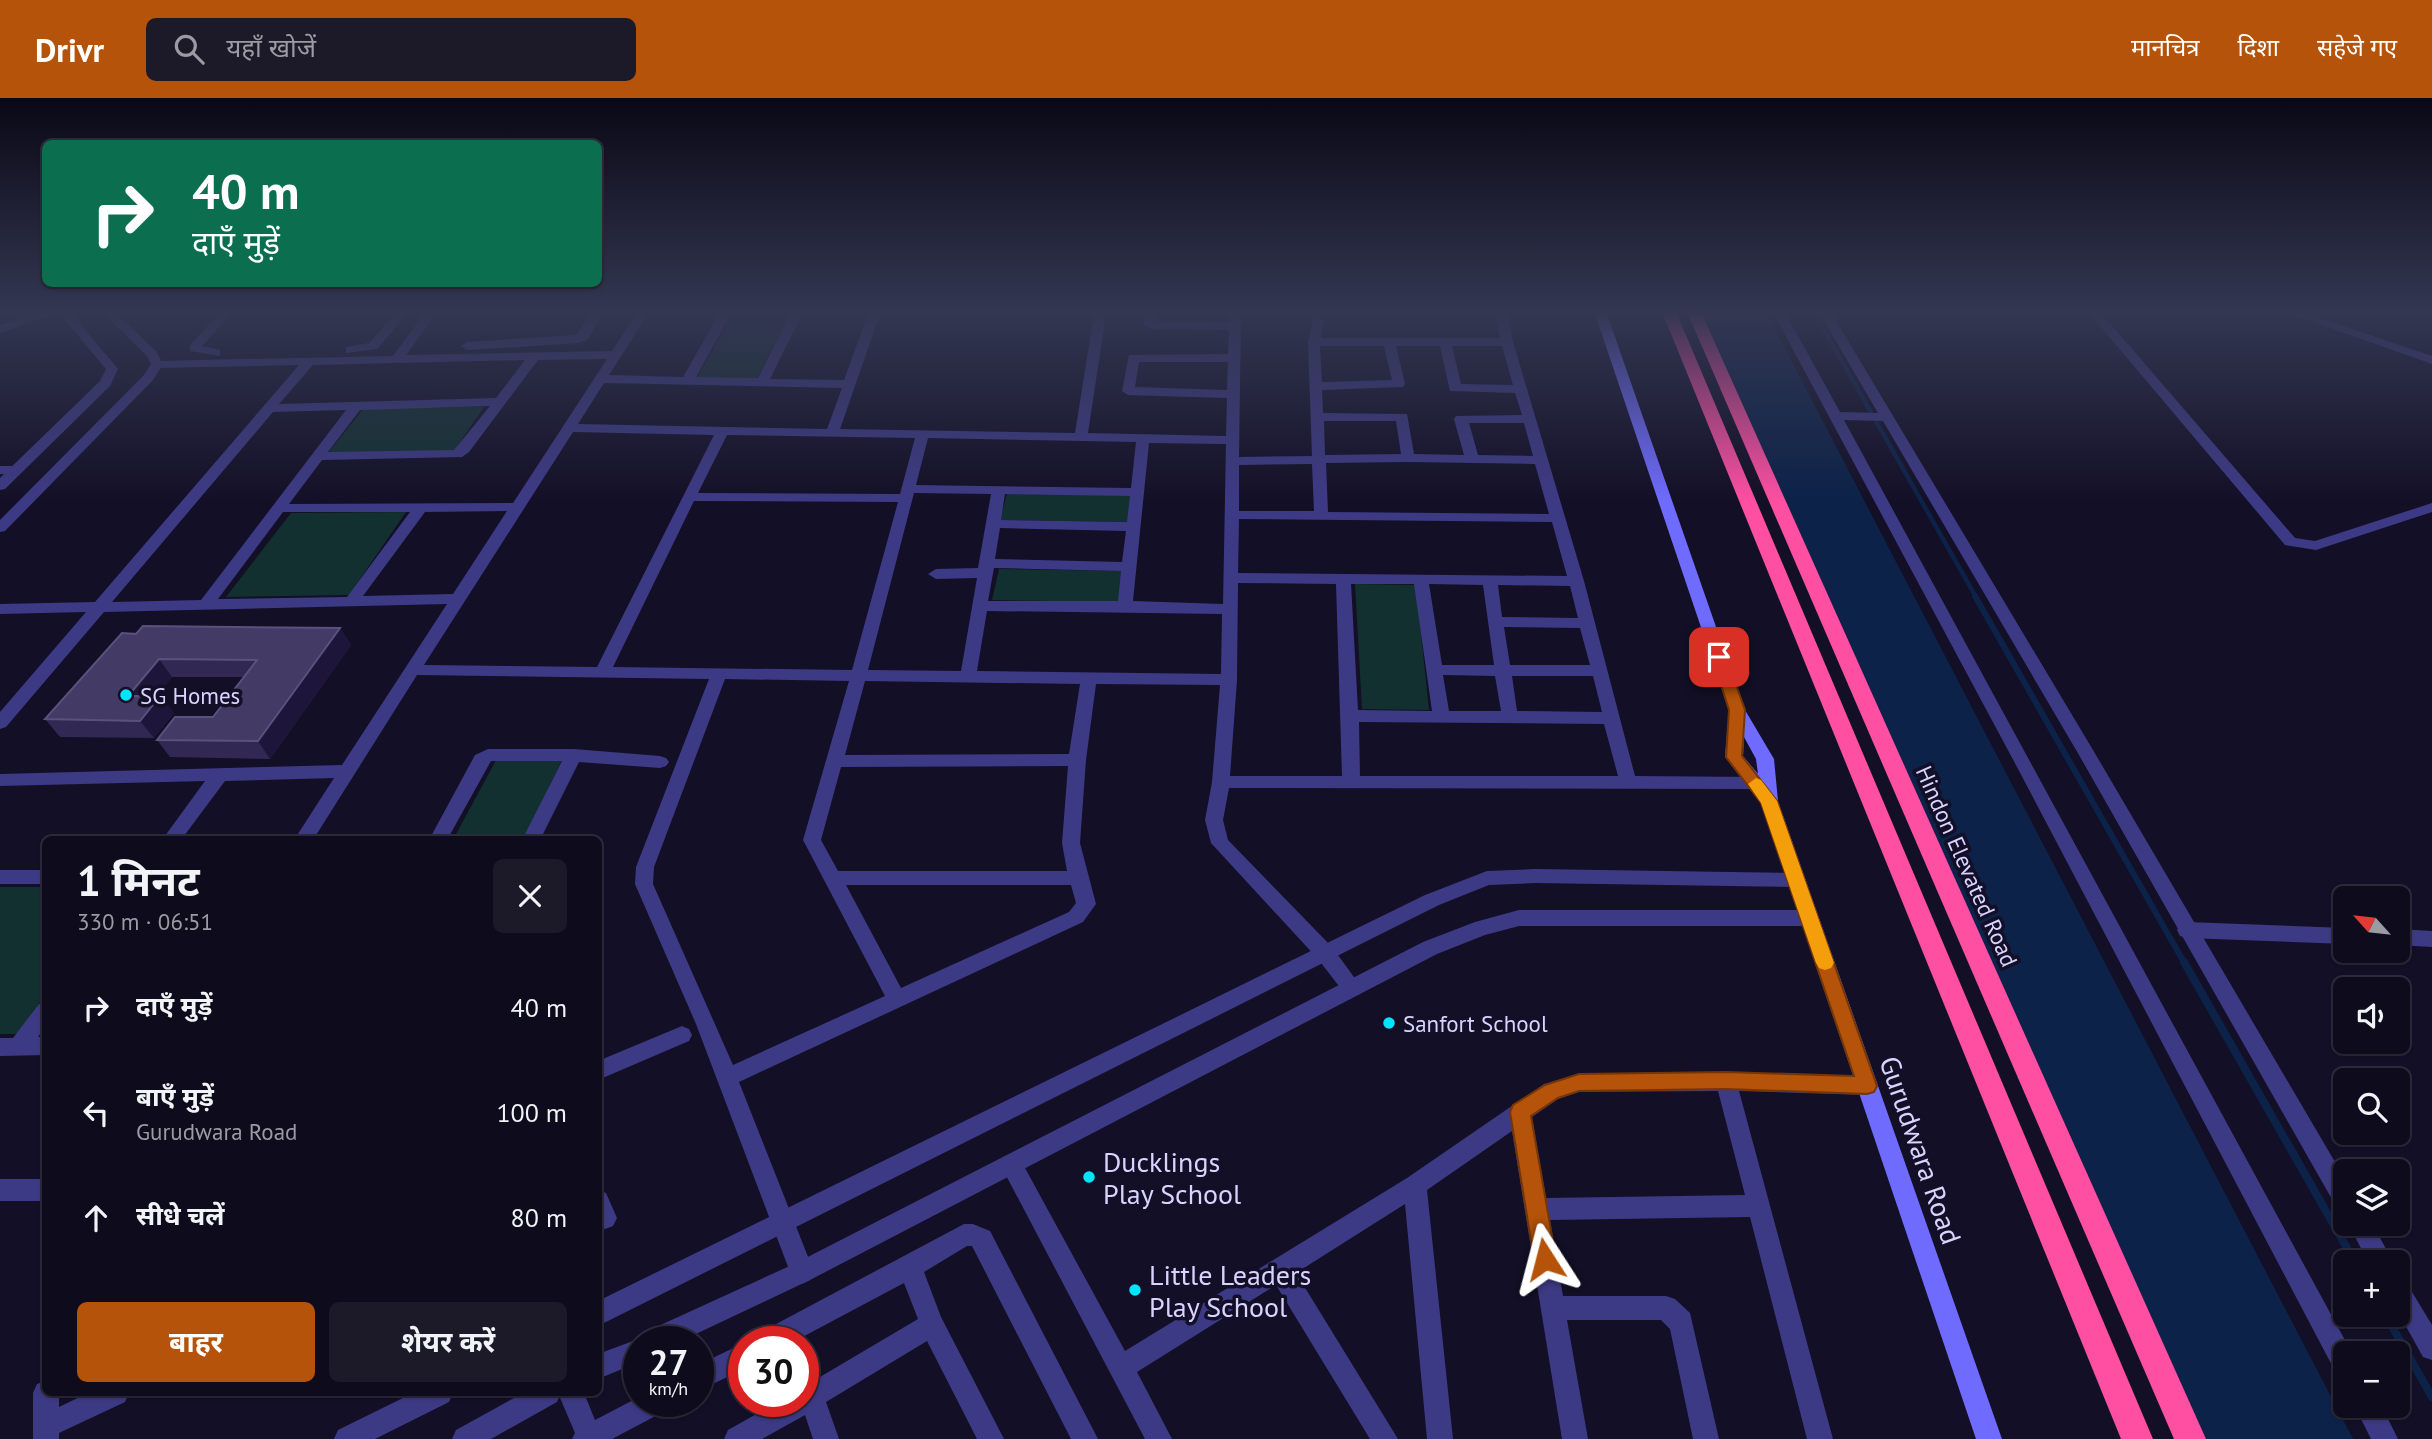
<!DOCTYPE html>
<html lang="hi">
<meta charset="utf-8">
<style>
body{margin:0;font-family:"PT Sans","Noto Sans Devanagari",sans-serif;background:#1c1929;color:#f1f3f6;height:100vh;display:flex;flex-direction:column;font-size:26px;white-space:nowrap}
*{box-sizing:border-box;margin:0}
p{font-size:23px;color:#9b9ba3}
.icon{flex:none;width:38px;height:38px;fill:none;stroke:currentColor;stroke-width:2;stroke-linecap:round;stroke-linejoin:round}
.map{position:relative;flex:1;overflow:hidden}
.drawer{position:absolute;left:42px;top:738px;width:560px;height:560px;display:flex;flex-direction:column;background:#0e0b1c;border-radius:10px;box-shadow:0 2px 5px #0004,0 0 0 2px #2e2b3b}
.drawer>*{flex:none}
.banner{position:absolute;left:42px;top:42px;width:560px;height:147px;border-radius:10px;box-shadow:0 2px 5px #0004,0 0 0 2px #2e2b3b;background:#0b6e4f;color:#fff;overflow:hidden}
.needle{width:46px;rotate:297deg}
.buttons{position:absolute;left:2333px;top:788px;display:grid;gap:14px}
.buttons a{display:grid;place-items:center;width:77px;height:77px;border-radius:10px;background:#0e0b1c;box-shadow:0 2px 5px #0004,0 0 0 2px #2e2b3b;font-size:35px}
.speed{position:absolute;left:623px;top:1228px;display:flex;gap:14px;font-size:35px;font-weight:700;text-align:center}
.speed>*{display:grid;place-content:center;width:91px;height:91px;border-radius:50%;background:#0e0b1c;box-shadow:0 2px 5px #0004,0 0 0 2px #2e2b3b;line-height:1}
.speed small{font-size:18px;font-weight:400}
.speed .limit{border:10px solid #d22;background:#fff;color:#111}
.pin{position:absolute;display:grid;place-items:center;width:60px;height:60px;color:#fff;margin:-30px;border-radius:14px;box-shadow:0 4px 10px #0006}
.me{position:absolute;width:77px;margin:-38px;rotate:351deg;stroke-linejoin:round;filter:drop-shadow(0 0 5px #0008)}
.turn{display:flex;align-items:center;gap:24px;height:147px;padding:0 35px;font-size:32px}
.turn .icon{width:91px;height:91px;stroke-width:2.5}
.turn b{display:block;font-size:49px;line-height:60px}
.round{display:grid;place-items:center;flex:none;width:74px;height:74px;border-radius:10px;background:#1c1929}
.head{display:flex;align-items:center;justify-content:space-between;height:119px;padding:0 35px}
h1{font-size:42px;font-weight:700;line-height:52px}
.primary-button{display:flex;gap:14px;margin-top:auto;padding:14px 35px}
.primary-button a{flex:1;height:80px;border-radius:10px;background:#b45309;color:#fff;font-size:28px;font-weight:700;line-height:80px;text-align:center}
.primary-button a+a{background:#1c1929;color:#f1f3f6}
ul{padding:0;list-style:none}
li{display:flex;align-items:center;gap:21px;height:105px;padding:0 35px}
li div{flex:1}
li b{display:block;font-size:26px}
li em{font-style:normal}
header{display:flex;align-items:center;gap:42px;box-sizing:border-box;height:98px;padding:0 35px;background:#b45309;color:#fff}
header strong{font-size:33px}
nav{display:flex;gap:38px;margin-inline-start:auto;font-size:24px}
.search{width:490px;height:63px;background:#1c1929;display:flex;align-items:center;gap:18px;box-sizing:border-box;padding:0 24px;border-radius:10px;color:#9b9ba3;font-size:26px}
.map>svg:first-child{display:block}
.green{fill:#12302f}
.water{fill:#0c2248}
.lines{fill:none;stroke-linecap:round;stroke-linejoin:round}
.stream-far2{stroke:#0c2248;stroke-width:4.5}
.stream-far1{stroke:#0c2248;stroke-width:6}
.stream{stroke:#0c2248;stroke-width:8}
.minor{fill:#3d3a85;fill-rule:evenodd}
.tertiary{fill:#3d3a85;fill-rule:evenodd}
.secondary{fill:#6f6bff;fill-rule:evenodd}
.motorway{fill:#ff4fa3;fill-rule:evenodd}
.wall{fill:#312854}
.shaded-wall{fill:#1d163a}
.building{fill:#433a66;stroke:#5a527e;stroke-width:2}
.route{fill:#b45309;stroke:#753606;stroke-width:2}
.slow{fill:#f59e0b}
.poi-dot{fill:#00e5ff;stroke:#130f26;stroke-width:2.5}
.labels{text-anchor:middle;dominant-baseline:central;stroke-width:7;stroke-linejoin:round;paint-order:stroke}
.poi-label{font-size:23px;fill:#d9d4ff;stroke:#130f26;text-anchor:start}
.street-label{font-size:23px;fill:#d9d4ff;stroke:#130f26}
.near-street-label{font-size:28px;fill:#d9d4ff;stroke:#130f26}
.near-poi-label{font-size:28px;fill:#d9d4ff;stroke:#130f26;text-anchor:start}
</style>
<header>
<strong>Drivr</strong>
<div class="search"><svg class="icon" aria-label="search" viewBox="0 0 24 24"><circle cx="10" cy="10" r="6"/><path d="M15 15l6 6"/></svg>यहाँ खोजें</div>
<nav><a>मानचित्र</a><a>दिशा</a><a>सहेजे गए</a></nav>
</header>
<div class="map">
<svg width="2432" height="1341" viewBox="0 0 2432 1341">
<rect width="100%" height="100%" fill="#130f26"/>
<g class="green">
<path d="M 734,216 L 790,216 L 757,280 L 697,279 Z"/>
<path d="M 484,309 L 454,353 L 328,355 L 364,310 Z"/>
<path d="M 1007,395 L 1132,397 L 1128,424 L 1000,422 Z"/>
<path d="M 406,414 L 349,497 L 226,499 L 291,415 Z"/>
<path d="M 999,471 L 1122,473 L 1119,504 L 992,502 Z"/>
<path d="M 1355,486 L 1416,487 L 1429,612 L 1362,611 Z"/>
<path d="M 496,662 L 562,662 L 524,740 L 454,740 Z"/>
<path d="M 0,789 L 45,789 L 45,897 L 18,936 L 0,936 Z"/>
</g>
<path class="water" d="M 1693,216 L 1767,216 L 2353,1341 L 2196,1341 L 1792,431 Z"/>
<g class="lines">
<path class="stream-far2" d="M 1815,216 L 1976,499"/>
<path class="stream-far1" d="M 1975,498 L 2185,866"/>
<g class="stream">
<path d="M 2184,864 L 2355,1164"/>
<path d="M 2385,1216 L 2432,1299"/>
</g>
<g class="minor">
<path d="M 219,216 L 231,216 L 202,248 L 220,252 L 220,258 L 190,253 L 190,247 Z"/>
<path d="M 395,216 L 407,216 L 377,251 L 346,255 L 346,249 L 369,245 Z"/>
<path d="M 424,216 L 436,216 L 406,257 L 612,253 L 636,216 L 648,216 L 609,277 L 683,279 L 719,216 L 731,216 L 696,279 L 758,280 L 790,216 L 802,216 L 770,281 L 844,282 L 868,216 L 880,216 L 840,331 L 1075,335 L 1094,216 L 1106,216 L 1088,335 L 1226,338 L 1227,300 L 1128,297 L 1122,293 L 1129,257 L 1228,256 L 1229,232 L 1150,231 L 1144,227 L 1143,216 L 1155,216 L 1156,223 L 1229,224 L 1229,216 L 1241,216 L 1239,359 L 1312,358 L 1308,244 L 1314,218 L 1324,221 L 1321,240 L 1500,240 L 1496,216 L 1508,216 L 1513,244 L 1584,483 L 1635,678 L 1755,679 L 1761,680 L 1764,685 L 1761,690 L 1755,691 L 1229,690 L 1223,722 L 1228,742 L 1332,849 L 1362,890 L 1359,896 L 1352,898 L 1345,896 L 1318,861 L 1211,745 L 1205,722 L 1212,684 L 1220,587 L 1096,586 L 1086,662 L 1080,745 L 1096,806 L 1083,824 L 739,984 L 814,1174 L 810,1182 L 802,1186 L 794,1182 L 790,1174 L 696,926 L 635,786 L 636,769 L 709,581 L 417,577 L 313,742 L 294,742 L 334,680 L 225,683 L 181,742 L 162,742 L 205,683 L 0,688 L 0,676 L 342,667 L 447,506 L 104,514 L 6,629 L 0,631 L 0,614 L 86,514 L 0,516 L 0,506 L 95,504 L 299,267 L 157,270 L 153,269 L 153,263 L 393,258 ZM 1320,248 L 1384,248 L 1392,282 L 1322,284 ZM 1396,248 L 1440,248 L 1450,293 L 1515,295 L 1522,317 L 1456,318 L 1454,321 L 1464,357 L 1414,356 L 1407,316 L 1323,315 L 1322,292 L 1403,289 L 1405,286 ZM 1452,248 L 1502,248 L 1513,287 L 1461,286 ZM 607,261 L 513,405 L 289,406 L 322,362 L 462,359 L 469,354 L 538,262 ZM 525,262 L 496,300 L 279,306 L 313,267 ZM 1139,264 L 1228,264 L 1227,292 L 1135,289 ZM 604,285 L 842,290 L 827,331 L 578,326 ZM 490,308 L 454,352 L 328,354 L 360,312 ZM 346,312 L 201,502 L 112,504 L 273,314 ZM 1324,323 L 1396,323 L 1401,356 L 1325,357 ZM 1469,325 L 1524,325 L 1533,358 L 1478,357 ZM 573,334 L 714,337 L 597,569 L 424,567 ZM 727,337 L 915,340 L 900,396 L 698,395 ZM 928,340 L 1136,344 L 1131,390 L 916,387 ZM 1149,345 L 1226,346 L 1223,506 L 1133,503 ZM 1408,364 L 1535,366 L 1549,416 L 1328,414 L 1326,365 ZM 1312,366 L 1314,413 L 1239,413 L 1239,367 ZM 914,395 L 991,396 L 978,470 L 936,471 L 928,476 L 936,481 L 977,480 L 961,573 L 868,572 ZM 1005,396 L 1130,398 L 1127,424 L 1001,422 ZM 694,403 L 898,404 L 852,572 L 613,569 ZM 507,413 L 453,496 L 363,498 L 425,414 ZM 283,414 L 410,414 L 347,499 L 218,501 ZM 1239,421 L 1552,424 L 1567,478 L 1238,475 ZM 1000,430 L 1126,433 L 1122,464 L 995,461 ZM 994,470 L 1121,473 L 1118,503 L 988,503 ZM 1238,485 L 1336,486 L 1342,678 L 1230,678 L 1237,582 ZM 1351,486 L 1414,486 L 1432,613 L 1358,612 ZM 1429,486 L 1483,487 L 1494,567 L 1442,567 ZM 1498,487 L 1570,488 L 1578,520 L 1502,519 ZM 987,513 L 1222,516 L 1221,576 L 977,573 ZM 1504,529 L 1580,530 L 1590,567 L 1510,567 ZM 1443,577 L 1495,578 L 1501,613 L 1449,613 ZM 1512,578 L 1593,578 L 1602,614 L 1517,613 ZM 725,581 L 849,583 L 803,742 L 885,898 L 733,967 L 653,786 L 654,769 ZM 865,583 L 1080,586 L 1069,656 L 845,657 ZM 1359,624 L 1604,626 L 1618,678 L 1360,678 ZM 1068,668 L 1062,745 L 1067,773 L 838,773 L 821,742 L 841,669 ZM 846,787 L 1071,787 L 1076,805 L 1069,814 L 901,890 Z"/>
<path d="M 591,216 L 603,216 L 587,242 L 578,245 L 467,252 L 461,248 L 467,244 L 576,237 Z"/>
<path d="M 2090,216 L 2102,216 L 2295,440 L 2315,443 L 2432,405 L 2432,414 L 2316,452 L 2285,447 Z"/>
<path d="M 2291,216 L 2308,216 L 2432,258 L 2432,266 Z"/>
<path d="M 0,368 L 17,368 L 24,372 L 17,376 L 0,376 Z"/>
<path d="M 488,651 L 574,651 L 660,658 L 666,660 L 669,664 L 666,668 L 660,670 L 579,664 L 540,742 L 522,742 L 562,663 L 491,663 L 447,742 L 429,742 L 475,657 Z"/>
<rect x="0" y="772" width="46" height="14"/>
<path d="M 2187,824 L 2345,830 L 2345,846 L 2187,840 L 2180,838 L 2177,832 L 2180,826 Z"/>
<path d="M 2398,831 L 2432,833 L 2432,849 L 2398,847 Z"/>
<path d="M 46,904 L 46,928 L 38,939 L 46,939 L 46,957 L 0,958 L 0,940 L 13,940 L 39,906 Z"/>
<path d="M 682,928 L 689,931 L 692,937 L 689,943 L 598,982 L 598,963 Z"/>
<path d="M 1726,974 L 1867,979 L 1875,981 L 1878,988 L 1875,995 L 1867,997 L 1739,993 L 1833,1341 L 1807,1341 L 1750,1119 L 1550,1122 L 1563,1198 L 1666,1198 L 1675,1201 L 1690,1215 L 1719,1341 L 1693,1341 L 1670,1231 L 1661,1222 L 1567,1222 L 1588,1341 L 1562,1341 L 1512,1033 L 1427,1092 L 1453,1341 L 1427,1341 L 1405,1106 L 1296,1175 L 1398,1341 L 1370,1341 L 1276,1187 L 1137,1274 L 1172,1341 L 1145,1341 L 1000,1066 L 1003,1059 L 1011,1056 L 1019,1059 L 1125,1253 L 1407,1080 L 1544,986 L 1579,976 ZM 1718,993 L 1745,1097 L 1546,1100 L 1532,1019 L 1558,1001 L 1579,994 Z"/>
<rect x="0" y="1081" width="46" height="22"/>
<path d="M 598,1092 L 606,1095 L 617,1120 L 613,1128 L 605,1131 L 598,1128 Z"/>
<path d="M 964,1126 L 973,1126 L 990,1133 L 1098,1341 L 1071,1341 L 972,1148 L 967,1148 L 924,1174 L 941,1219 L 1004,1341 L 977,1341 L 927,1243 L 826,1304 L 839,1341 L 813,1341 L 805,1317 L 762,1341 L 724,1341 L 728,1332 L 778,1304 L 803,1304 L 803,1289 L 918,1221 L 904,1185 L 793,1244 L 756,1244 L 759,1235 Z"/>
<path d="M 744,1245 L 744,1271 L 698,1293 L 698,1267 Z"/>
<path d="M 46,1283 L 46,1295 L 59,1295 L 59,1309 L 88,1295 L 129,1295 L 125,1304 L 59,1335 L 59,1341 L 33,1341 L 33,1295 L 37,1286 Z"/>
<path d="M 558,1295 L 584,1295 L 595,1322 L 639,1299 L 639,1304 L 669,1304 L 665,1313 L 612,1341 L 572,1341 L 575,1335 Z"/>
</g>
<g class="tertiary">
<path d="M 36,216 L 54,216 L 0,235 L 0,227 Z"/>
<path d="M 60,216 L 72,216 L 118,271 L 110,288 L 5,391 L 0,392 L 0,380 L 100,283 L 106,271 Z"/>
<path d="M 104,216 L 117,216 L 156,253 L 163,266 L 153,282 L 5,433 L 0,434 L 0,422 L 144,277 L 151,266 L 147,258 Z"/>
<path d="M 1774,216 L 1786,216 L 1840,314 L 1878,315 L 1820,216 L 1832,216 L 2093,652 L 2345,1081 L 2345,1113 L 2337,1110 L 2079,657 L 1883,323 L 1844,322 L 2352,1255 L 2345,1255 L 2345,1278 L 2336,1275 L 2017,669 Z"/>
<path d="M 1535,771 L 1796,775 L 1803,777 L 1805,782 L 1803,787 L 1796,789 L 1535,785 L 1489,787 L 1439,807 L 598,1228 L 598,1203 L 1425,797 L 1487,773 Z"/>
<path d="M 1519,812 L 1809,812 L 1816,815 L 1819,820 L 1816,825 L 1809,828 L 1519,828 L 1485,837 L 1437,856 L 810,1182 L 679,1244 L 639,1244 L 639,1264 L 598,1281 L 598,1256 L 641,1240 L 643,1235 L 794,1166 L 1423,844 L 1475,824 Z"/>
<path d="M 2348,1125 L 2372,1125 L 2393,1164 L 2368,1164 Z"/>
<path d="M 2398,1180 L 2406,1184 L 2432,1227 L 2432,1262 L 2423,1259 L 2398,1214 Z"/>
<path d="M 413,1295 L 453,1295 L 449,1304 L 375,1341 L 334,1341 L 338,1332 Z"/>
<path d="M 523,1295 L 561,1295 L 557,1304 L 491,1341 L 452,1341 L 456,1332 Z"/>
<path d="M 2354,1307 L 2381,1307 L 2398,1341 L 2371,1341 Z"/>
</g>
<path class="secondary" d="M 1595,216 L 1607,216 L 1745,612 L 1774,661 L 1778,703 L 2002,1341 L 1976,1341 L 1761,705 L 1725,659 L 1729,612 ZM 1744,639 L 1756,661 L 1758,676 L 1743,658 Z"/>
<g class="motorway">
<path d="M 1663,216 L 1677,216 L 2153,1341 L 2121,1341 Z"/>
<path d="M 1688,216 L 1702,216 L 2206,1341 L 2174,1341 Z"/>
</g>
</g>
<path class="wall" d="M 340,530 L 351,547 L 270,661 L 170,659 L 157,642 L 213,619 L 244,579 L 172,579 L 156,598 L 160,598 L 174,615 L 154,640 L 60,639 L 45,621 L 122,535 Z"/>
<g class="shaded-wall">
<path d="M 340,530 L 351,547 L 270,661 L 258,643 Z"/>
<path d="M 159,561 L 172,579 L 142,615 L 128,598 Z"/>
<path d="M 160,598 L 174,615 L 154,640 L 140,623 Z"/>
</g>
<path class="building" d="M 143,528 L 340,530 L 258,643 L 157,642 L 175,619 L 213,619 L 257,562 L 159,561 L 128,598 L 160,598 L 140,623 L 45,621 L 122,535 L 136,536 Z"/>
<linearGradient id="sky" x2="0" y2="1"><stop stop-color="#0a0815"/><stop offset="0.53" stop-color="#333752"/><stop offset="1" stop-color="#333752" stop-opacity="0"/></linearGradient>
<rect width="2432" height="404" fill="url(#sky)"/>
<path class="route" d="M 1719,554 L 1726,559 L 1745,612 L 1742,658 L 1777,703 L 1877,988 L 1874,994 L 1867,996 L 1726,991 L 1579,993 L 1558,1000 L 1531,1018 L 1556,1161 L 1552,1168 L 1545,1171 L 1537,1168 L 1534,1161 L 1510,1014 L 1513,1007 L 1545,987 L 1579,976 L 1726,974 L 1854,978 L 1761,705 L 1726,659 L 1729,612 L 1712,559 Z"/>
<path class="slow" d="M 1756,680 L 1761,682 L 1777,703 L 1834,865 L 1831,870 L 1825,872 L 1819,870 L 1816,865 L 1761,705 L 1748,686 Z"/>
<g class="poi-dot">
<circle cx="126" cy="597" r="7"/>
<circle cx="1389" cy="925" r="7"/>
<circle cx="1089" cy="1079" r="7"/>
<circle cx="1135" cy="1192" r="7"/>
</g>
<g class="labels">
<g class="poi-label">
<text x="140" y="597">SG Homes</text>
<text x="1403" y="925">Sanfort School</text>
</g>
<g class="street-label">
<text transform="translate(1967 768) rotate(66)">Hindon Elevated Road</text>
</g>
<g class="near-street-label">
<text transform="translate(1921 1052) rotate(71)">Gurudwara Road</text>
</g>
<g class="near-poi-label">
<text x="1103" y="1063">Ducklings<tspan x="1103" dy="32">Play School</tspan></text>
<text x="1149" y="1176">Little Leaders<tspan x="1149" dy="32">Play School</tspan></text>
</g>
</g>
</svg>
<div class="buttons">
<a><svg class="needle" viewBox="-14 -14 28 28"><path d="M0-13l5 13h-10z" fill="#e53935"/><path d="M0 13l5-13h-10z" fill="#9b9ba3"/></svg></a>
<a><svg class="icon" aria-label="sound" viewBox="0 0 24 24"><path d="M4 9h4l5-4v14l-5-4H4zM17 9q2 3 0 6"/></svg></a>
<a><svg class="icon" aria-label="search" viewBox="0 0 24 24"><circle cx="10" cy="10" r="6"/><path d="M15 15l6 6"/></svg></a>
<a><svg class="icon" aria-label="layers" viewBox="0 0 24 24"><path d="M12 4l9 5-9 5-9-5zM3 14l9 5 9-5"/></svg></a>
<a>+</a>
<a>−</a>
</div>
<div class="speed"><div>27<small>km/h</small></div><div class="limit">30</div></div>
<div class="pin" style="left:1719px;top:559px;background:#d93025"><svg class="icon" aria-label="arrive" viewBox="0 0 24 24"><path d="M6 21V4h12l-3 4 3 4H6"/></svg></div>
<svg class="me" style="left:1545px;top:1161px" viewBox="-20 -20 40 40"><path d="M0-17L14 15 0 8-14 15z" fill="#b45309" stroke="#fff" stroke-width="4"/></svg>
<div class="banner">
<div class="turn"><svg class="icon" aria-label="right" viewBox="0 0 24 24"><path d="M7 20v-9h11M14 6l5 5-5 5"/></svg><div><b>40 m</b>दाएँ मुड़ें</div></div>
</div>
<section class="drawer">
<div class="head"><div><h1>1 मिनट</h1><p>330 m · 06:51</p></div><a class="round"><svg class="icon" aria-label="close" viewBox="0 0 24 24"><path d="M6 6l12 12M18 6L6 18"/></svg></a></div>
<ul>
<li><svg class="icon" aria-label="right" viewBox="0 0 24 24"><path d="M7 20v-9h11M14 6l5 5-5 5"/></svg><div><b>दाएँ मुड़ें</b></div><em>40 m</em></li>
<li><svg class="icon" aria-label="left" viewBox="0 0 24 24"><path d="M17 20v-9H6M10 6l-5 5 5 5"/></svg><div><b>बाएँ मुड़ें</b><p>Gurudwara Road</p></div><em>100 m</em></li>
<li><svg class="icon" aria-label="ahead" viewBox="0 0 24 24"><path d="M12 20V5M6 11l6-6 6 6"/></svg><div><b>सीधे चलें</b></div><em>80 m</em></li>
</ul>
<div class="primary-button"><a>बाहर</a><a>शेयर करें</a></div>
</section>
</div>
